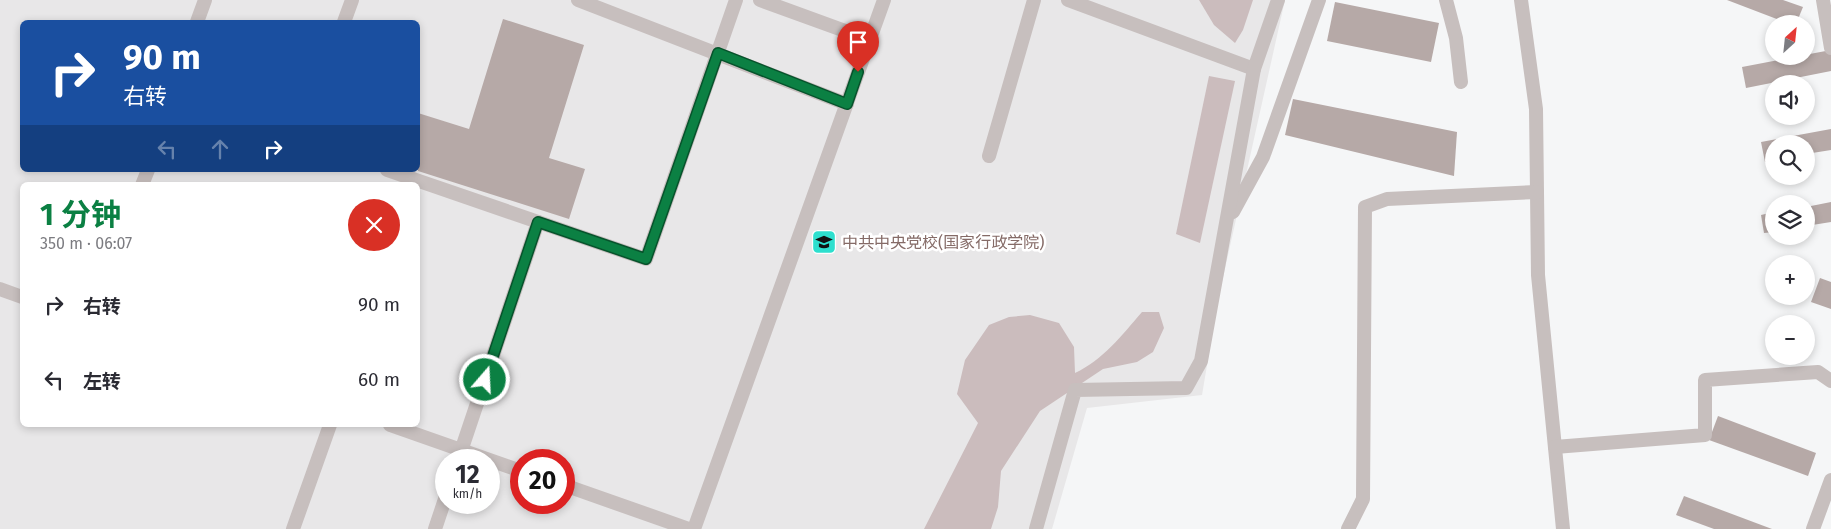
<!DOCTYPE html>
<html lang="zh">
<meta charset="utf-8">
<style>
body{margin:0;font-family:"Fira Sans","Noto Sans SC",sans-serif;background:#f2f2f3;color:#2b2b33;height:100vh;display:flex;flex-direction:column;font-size:19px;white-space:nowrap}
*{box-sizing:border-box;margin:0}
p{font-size:16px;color:#7c7c81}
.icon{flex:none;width:28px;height:28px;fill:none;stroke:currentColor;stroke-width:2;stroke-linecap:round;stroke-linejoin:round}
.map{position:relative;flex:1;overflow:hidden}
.side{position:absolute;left:20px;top:182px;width:400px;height:245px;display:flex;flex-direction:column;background:#fff;border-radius:8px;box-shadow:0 2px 8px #0003}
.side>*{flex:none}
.banner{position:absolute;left:20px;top:20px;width:400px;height:152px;border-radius:8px;box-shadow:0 2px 8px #0003;background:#1a4fa0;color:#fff;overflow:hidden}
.needle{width:32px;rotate:27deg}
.buttons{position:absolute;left:1765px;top:15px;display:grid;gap:10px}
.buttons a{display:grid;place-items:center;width:50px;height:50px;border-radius:50%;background:#fff;box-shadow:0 2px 8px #0003;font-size:25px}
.speed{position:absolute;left:435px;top:449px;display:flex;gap:10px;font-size:25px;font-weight:700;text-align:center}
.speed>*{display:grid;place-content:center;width:65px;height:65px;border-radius:50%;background:#fff;box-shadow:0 2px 8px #0003;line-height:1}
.speed small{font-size:12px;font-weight:400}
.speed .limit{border:8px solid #d22;background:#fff;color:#111}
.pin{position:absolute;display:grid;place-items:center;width:42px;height:42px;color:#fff;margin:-51px -21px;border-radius:50% 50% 50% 0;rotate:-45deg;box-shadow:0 0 5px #0007}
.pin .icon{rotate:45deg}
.me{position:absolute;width:55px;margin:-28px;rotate:19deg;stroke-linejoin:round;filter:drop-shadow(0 0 4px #0008)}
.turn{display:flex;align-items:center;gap:18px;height:105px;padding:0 20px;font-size:22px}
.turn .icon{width:65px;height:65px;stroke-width:2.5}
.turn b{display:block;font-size:35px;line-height:42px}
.lanes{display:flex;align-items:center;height:48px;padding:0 20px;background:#0003;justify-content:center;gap:25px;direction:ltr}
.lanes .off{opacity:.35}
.round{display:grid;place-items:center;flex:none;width:52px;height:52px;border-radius:26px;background:#f2f2f3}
.head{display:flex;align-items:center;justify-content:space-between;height:85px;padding:0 20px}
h1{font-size:30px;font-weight:700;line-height:38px;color:#0b8043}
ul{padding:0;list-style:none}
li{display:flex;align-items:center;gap:15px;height:75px;padding:0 20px}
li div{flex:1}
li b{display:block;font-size:19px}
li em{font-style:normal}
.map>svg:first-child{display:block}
.built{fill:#e8e7e8;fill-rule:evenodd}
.water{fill:#cbbcbd}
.building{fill:#b6a9a7}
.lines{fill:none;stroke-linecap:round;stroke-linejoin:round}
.minor{stroke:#c7bfbe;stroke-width:14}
.route-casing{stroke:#07532c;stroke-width:12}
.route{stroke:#0b8043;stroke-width:9}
.labels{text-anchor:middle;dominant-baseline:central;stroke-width:5;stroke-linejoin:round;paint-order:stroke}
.poi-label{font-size:16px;fill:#856b67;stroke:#fff;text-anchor:start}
</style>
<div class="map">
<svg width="1831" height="529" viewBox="0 0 1831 529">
<rect width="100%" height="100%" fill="#f5f6f7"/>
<path class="built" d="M 0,0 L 1285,0 L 1218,300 L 1202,395 L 1087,408 L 1052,529 L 0,529 ZM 22,22 L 418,22 L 418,170 L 22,170 ZM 22,185 L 418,185 L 418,425 L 22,425 ZM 446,460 L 489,460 L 489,502 L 446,502 ZM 521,460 L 564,460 L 564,502 L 521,502 Z"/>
<g class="water">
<path d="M 1199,0 L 1253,0 L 1243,30 L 1235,43 L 1214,25 Z"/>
<path d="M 1209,76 L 1235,81 L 1200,243 L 1176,234 Z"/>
<path d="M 1142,312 L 1159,312 L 1164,328 L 1153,352 L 1137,362 L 1103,369 L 1040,411 L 1001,471 L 998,507 L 991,529 L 924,529 L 978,423 L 957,394 L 965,360 L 989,325 L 1009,317 L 1030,315 L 1059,323 L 1074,347 L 1075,373 C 1103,360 1122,335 1142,312 Z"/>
</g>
<g class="building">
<path d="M 1727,0 L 1783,0 L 1803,7 L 1796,24 L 1790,24 Z"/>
<path d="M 1335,2 L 1439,23 L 1431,62 L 1327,41 Z"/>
<path d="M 503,19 L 584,45 L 549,158 L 585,169 L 569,219 L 418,171 L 418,113 L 469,129 Z"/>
<path d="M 1831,50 L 1831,71 L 1746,88 L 1742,67 Z"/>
<path d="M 1293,99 L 1457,132 L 1454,176 L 1285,135 Z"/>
<path d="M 1831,129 L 1831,150 L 1806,154 L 1806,144 L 1774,144 L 1774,161 L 1765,162 L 1761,142 Z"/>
<path d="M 1831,202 L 1831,222 L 1806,226 L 1806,207 Z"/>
<path d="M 1774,212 L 1774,232 L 1764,233 L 1761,215 Z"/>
<path d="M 1820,278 L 1831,282 L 1831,309 L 1811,302 Z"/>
<path d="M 1718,416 L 1816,453 L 1808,476 L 1709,440 Z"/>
<path d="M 1684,496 L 1772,529 L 1714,529 L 1676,515 Z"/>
</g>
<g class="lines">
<g class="minor">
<path d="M 578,0 L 847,104"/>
<path d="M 760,0 L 870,40"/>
<path d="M 1068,0 L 1254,69"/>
<path d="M 1446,0 L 1456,38 L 1461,82"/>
<path d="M 1521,0 L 1536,109 L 1538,275 L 1563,529"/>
<path d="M 1823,0 L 1831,48"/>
<path d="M 197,22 L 205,0"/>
<path d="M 344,22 L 352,0"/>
<path d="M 989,156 L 1034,0"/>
<path d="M 387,170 L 646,259 L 736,0"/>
<path d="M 142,185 L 148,170"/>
<path d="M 1233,212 L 1263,157 L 1319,0"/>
<path d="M 0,289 L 22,297"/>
<path d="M 390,425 L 521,471"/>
<path d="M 1555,447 L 1705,435 L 1705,380 L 1818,372 L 1831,381"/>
<path d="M 458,460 L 538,222"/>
<path d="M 564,485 L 689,529"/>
<path d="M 293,529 L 330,425"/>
<path d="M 435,529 L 446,496"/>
<path d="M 694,529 L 884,0"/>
<path d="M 1036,529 L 1075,390 L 1186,388 L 1201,361 L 1254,69 L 1278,0"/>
<path d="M 1348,529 L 1363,499 L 1365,207 L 1387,199 L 1537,192"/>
<path d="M 1813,529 L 1831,480"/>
</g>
</g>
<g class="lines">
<defs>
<path id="route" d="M 485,380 L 538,222 L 646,259 L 718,53 L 847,104 L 858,72"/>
</defs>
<use href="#route" class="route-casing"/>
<use href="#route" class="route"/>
</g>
<defs>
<symbol id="university-square" viewBox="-11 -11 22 22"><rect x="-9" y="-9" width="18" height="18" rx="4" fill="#2ddfce" stroke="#fff"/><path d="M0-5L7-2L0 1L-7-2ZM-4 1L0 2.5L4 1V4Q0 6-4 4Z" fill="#111"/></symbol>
</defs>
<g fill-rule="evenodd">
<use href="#university-square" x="810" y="228" width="28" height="28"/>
</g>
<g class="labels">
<g class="poi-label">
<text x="842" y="242">中共中央党校(国家行政学院)</text>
</g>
</g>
</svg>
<div class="buttons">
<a><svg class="needle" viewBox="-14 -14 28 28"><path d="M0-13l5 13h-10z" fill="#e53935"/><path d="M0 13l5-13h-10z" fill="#7c7c81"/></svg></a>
<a><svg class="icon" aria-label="sound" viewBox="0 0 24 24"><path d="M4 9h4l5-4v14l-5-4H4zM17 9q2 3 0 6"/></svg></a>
<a><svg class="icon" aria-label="search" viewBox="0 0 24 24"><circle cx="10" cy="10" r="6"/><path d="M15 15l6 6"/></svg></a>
<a><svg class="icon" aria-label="layers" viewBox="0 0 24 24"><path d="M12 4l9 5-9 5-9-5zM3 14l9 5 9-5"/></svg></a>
<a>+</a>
<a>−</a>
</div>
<div class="speed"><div>12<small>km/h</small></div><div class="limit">20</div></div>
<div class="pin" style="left:858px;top:72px;background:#d93025"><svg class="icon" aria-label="arrive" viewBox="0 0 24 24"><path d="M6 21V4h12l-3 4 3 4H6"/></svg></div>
<svg class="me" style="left:485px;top:380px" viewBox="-20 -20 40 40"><circle r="17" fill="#0b8043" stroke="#fff" stroke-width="3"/><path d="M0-11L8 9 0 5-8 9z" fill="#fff"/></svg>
<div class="banner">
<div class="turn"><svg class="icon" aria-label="right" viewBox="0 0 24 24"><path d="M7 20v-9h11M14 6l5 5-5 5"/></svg><div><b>90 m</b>右转</div></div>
<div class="lanes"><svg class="icon off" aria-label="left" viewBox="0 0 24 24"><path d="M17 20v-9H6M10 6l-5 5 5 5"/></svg><svg class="icon off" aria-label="ahead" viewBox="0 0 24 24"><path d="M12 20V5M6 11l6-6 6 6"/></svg><svg class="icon" aria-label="right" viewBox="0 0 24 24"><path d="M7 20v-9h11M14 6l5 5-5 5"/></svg></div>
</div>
<section class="side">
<div class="head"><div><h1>1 分钟</h1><p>350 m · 06:07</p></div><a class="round" style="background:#d93025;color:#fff"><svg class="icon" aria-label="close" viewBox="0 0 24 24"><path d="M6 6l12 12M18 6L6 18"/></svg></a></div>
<ul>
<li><svg class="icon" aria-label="right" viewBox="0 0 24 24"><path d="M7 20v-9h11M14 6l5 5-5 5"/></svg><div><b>右转</b></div><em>90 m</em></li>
<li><svg class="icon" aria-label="left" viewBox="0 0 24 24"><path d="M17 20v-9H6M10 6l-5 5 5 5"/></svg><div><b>左转</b></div><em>60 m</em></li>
</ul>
</section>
</div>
